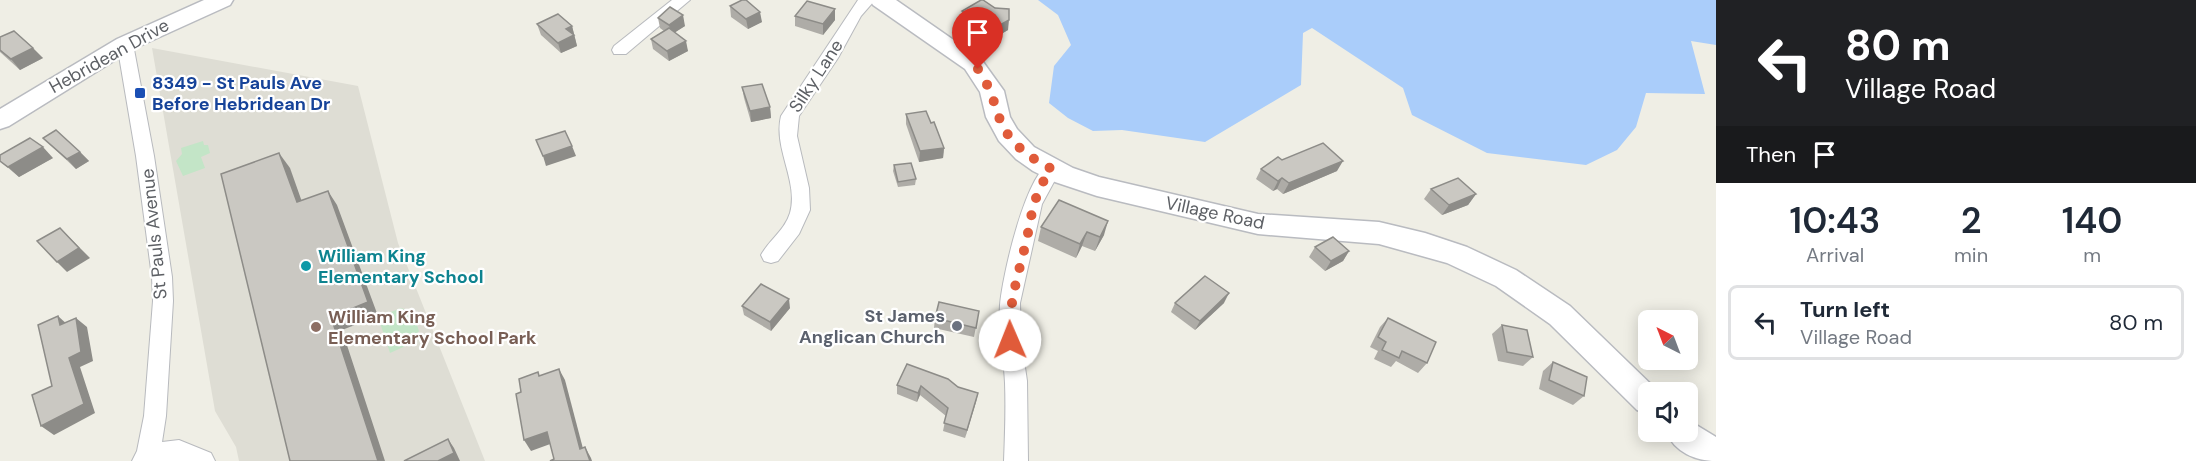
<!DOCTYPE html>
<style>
body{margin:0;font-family:"DM Sans",sans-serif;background:#f6f6f7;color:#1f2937;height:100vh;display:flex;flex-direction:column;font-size:22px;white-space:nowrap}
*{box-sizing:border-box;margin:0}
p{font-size:20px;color:#747a83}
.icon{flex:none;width:33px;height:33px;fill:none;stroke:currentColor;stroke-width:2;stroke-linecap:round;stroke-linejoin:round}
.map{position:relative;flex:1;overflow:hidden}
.sheet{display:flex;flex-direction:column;background:#fff;width:480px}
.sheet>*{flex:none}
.top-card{background:#202124;color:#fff;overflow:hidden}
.needle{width:39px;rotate:318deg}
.fabs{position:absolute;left:1638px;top:310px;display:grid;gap:12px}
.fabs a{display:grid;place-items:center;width:60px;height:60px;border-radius:9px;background:#fff;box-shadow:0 3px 15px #0003;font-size:30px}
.pin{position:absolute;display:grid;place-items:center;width:51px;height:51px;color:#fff;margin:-62px -26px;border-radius:50% 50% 50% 0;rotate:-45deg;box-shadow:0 0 6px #0007}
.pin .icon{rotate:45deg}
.me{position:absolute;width:66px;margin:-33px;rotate:359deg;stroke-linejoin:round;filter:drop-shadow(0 0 4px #0008)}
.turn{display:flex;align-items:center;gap:21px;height:126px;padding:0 30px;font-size:27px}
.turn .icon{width:78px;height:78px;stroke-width:2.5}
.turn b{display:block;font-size:42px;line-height:51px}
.then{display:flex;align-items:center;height:57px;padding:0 30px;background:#0003;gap:12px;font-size:22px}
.eta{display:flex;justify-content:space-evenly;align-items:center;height:102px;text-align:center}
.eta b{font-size:36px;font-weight:600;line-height:42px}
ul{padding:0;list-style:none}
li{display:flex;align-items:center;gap:18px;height:75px;margin:0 12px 9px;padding:0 18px;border:3px solid #e0e1e3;border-radius:9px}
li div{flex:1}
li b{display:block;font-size:22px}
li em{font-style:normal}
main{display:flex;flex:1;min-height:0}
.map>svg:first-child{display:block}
.education{fill:#deddd4}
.green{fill:#c3e5c7}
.water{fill:#aacdfa}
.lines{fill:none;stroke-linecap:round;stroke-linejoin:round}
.street-casing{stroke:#b8babe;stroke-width:2}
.secondary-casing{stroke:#b9bbc0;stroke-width:3}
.street{fill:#fff;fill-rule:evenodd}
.secondary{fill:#fff;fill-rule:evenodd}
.wall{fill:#aeaca7}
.shaded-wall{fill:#8d8c88}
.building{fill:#cac8c2;stroke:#8d8c88;stroke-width:1.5}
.route{stroke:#e05b3a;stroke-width:10;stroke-dasharray:0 18}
.transit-dot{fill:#1a4fb4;stroke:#fff;stroke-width:2}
.culture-dot{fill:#0f9aa8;stroke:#fff;stroke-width:2}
.worship-dot{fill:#6b7280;stroke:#fff;stroke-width:2}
.education-dot{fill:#8d6e63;stroke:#fff;stroke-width:2}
.labels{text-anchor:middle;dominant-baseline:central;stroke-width:4.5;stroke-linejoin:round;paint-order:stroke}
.street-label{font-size:18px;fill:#5d6065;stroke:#fff}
.transit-label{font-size:18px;font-weight:bold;fill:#164399;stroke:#fff;text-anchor:start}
.culture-label{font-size:18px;font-weight:bold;fill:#0d838f;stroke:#fff;text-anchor:start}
.worship-label{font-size:18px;font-weight:bold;fill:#5b616d;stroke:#fff;text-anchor:end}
.education-label{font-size:18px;font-weight:bold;fill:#785e54;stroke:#fff;text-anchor:start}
</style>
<main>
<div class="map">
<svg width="1716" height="461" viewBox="0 0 1716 461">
<rect width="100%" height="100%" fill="#efeee5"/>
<path class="education" d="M 152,48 L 358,86 L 398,243 L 485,461 L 239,461 L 236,447 L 215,411 Z"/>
<g class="green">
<path d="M 203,141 L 204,145 L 208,145 L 210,153 L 201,157 L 205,168 L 183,176 L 176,161 L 182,154 L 181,148 Z"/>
<path d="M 401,308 L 413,313 L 419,331 L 410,344 L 390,353 L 378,317 Z"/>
</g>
<path class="water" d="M 1038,0 L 1716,0 L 1716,45 L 1691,41 L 1705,94 L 1646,93 L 1636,127 L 1617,150 L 1586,165 L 1487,153 L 1412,115 L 1403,88 L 1312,28 L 1303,33 L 1301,85 L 1205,142 L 1122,130 L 1093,131 L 1068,118 L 1049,103 L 1054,66 L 1071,45 L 1058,15 Z"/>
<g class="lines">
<defs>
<g id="street">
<path d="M 672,0 L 690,0 L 626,54 L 614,54 L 612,50 L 614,46 Z"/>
<path d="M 858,0 L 875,0 L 861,16 L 838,58 L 799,116 L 797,136 L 809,188 L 810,210 L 799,234 L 778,261 L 771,263 L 764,261 L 761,255 C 769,240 785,230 790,213 C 799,181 773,149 781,116 Z"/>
<path d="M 125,39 L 131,40 L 133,44 L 154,156 L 172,277 L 173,301 L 166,416 L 162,442 L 179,440 L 211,453 L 215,461 L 132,461 L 137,451 L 144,416 L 153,301 L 152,277 L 136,156 L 117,44 L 119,40 Z"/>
<path d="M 1052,162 L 1059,164 L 1061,169 L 1042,204 L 1020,303 L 1021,340 L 1027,381 L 1028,461 L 1004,461 C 1005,435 1006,409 1005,383 C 1004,357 998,332 1000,305 C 1002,278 1026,170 1052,162 Z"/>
</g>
<g id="secondary">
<path d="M 204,0 L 233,0 L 230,5 L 133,49 L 9,126 L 0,129 L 0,109 L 117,39 Z"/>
<path d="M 870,0 L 896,0 L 981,59 L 1004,91 L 1010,117 L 1017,129 L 1034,147 L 1073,168 L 1099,177 L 1258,214 L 1379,222 L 1425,233 L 1467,247 L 1516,270 L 1570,306 L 1660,393 L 1648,393 L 1648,414 L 1637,410 L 1550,324 L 1496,286 L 1447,263 L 1379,244 L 1258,234 L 1097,196 L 1055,182 L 1033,171 L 1016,159 L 999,141 L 986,117 L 980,92 L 965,69 L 873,5 Z"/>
<path d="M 1688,420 L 1716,437 L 1716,461 C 1695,461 1675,452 1666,432 L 1688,432 Z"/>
</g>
</defs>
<use href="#street" class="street-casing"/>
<use href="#secondary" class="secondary-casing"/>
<use href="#street" class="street"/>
<use href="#secondary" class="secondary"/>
</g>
<g class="wall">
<path d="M 730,6 L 762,22 L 748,29 L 731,17 Z"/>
<path d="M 835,9 L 835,20 L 823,35 L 795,26 L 795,16 Z"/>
<path d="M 962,11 L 1008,30 L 989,41 L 979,38 L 979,34 L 961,21 Z"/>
<path d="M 658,18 L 685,26 L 675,32 L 688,51 L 669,61 L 653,49 L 651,39 L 664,31 L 660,28 Z"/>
<path d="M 537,24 L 572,26 L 577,46 L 561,53 L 541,35 Z"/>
<path d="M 0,37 L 43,58 L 20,70 L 0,52 Z"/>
<path d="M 742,87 L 770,107 L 771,118 L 751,122 L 744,98 Z"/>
<path d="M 906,114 L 931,123 L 944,148 L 943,158 L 919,162 L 906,124 Z"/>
<path d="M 43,138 L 80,152 L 89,161 L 76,169 Z"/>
<path d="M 0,155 L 53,158 L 19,177 L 0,161 Z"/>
<path d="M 1282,160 L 1337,171 L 1283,194 L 1277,189 L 1273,191 L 1256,179 L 1261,169 Z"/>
<path d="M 894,165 L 916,179 L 915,185 L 898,187 L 893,171 Z"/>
<path d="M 1431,189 L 1476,194 L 1468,205 L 1442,215 L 1424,199 Z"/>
<path d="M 1059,200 L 1104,235 L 1095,251 L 1082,246 L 1076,258 L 1038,241 L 1041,227 Z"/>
<path d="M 1315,247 L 1349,251 L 1343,261 L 1325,271 L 1309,257 Z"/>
<path d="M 1175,303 L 1224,303 L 1195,330 L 1171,312 Z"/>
<path d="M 742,306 L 790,308 L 771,331 L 744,315 Z"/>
<path d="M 979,311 L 974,337 L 934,328 L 935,318 Z"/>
<path d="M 1388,318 L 1427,363 L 1418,373 L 1396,361 L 1391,367 L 1374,359 L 1378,351 L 1370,347 L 1380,327 Z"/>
<path d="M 1502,325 L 1533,357 L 1523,366 L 1498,361 L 1492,334 Z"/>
<path d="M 1553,362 L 1584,396 L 1573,405 L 1539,389 L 1543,371 Z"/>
<path d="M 897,385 L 958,387 L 978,393 L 965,438 L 943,431 L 946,416 L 920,395 L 917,402 L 897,394 Z"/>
</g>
<g class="shaded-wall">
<path d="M 835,9 L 835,20 L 823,35 L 823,24 Z"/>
<path d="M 760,12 L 762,22 L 748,29 L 746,19 Z"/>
<path d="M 683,15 L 685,26 L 671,35 L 669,25 Z"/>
<path d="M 1009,20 L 1008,30 L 989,41 L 991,30 Z"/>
<path d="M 572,26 L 577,46 L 561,53 L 558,43 L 566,29 Z"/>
<path d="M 686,41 L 688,51 L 669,61 L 667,51 Z"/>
<path d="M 33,48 L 43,58 L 20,70 L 11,59 Z"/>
<path d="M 770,107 L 771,118 L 751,122 L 750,111 Z"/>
<path d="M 572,146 L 576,156 L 546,166 L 543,156 Z"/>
<path d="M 43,147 L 53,158 L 19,177 L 8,167 Z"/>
<path d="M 944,148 L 943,158 L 919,162 L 920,151 Z"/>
<path d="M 80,152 L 89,161 L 76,169 L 67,159 Z"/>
<path d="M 279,153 L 290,168 L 307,216 L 297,202 Z"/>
<path d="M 1343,161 L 1337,171 L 1283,194 L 1289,183 Z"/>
<path d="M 1282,178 L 1277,189 L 1273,191 L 1278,181 Z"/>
<path d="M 328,191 L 337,205 L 378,316 L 342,330 L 385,461 L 378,461 L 331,317 Z"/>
<path d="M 1476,194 L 1468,205 L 1442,215 L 1449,205 Z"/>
<path d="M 1108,221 L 1104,235 L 1095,251 L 1100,237 Z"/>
<path d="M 60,228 L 90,258 L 67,272 L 57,262 Z"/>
<path d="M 1087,232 L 1082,246 L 1076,258 L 1080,244 Z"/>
<path d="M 1349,251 L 1343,261 L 1325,271 L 1331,261 Z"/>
<path d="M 1229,293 L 1224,303 L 1195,330 L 1200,321 Z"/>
<path d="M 789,299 L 790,308 L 771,331 L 770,322 Z"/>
<path d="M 58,316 L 69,326 L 60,325 Z"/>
<path d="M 76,318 L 87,327 L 93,361 L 80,367 L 95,413 L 54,435 L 41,426 Z"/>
<path d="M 559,369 L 565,380 L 586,460 L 580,449 Z"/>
<path d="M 921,386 L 920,395 L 917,402 L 918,393 Z"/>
<path d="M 978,393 L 976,402 L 965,438 L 967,430 Z"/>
<path d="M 547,432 L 553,443 L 531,451 L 524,440 Z"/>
<path d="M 448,439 L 454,448 L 460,461 L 438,461 Z"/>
<path d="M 585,447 L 591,458 L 592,461 L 590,461 Z"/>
</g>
<g class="building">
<path d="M 742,0 L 746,0 L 760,12 L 746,19 L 730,6 Z"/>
<path d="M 981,0 L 983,0 L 995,8 L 1009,9 L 1009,20 L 991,30 L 980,28 L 980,23 L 962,11 Z"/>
<path d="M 807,1 L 835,9 L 823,24 L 795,16 Z"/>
<path d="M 670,7 L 683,15 L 669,25 L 658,18 Z"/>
<path d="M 558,14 L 572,26 L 566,29 L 574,35 L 558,43 L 537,24 Z"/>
<path d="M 669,28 L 686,41 L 667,51 L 651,39 Z"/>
<path d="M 14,31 L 33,48 L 11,59 L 0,50 L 0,37 Z"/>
<path d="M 762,84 L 770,107 L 750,111 L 742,87 Z"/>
<path d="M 926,111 L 931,123 L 934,122 L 944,148 L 920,151 L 906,114 Z"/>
<path d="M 56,130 L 80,152 L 67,159 L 43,138 Z"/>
<path d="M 565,131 L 572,146 L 543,156 L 536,140 Z"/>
<path d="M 30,138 L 43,147 L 8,167 L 0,161 L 0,155 Z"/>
<path d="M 1323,143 L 1343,161 L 1289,183 L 1282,178 L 1278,181 L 1261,169 L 1278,157 L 1282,160 Z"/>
<path d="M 279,153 L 297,202 L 328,191 L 368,302 L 331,317 L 378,461 L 290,461 L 221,174 Z"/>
<path d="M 911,163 L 916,179 L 898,182 L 894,165 Z"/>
<path d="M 1458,178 L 1476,194 L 1449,205 L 1431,189 Z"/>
<path d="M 1059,200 L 1108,221 L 1100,237 L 1087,232 L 1080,244 L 1041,227 Z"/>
<path d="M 60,228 L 79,248 L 57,262 L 37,241 Z"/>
<path d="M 1333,237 L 1349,251 L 1331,261 L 1315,247 Z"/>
<path d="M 1205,276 L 1229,293 L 1200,321 L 1175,303 Z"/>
<path d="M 761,284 L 789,299 L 770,322 L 742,306 Z"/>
<path d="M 939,302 L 979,311 L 976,328 L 935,318 Z"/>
<path d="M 58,316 L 60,325 L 76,318 L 81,352 L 69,358 L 84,404 L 41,426 L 32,395 L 52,386 L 38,325 Z"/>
<path d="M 1388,318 L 1436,342 L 1427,363 L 1402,351 L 1399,358 L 1382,350 L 1386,342 L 1378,337 Z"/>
<path d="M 1502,325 L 1527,330 L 1533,357 L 1507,352 Z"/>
<path d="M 1553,362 L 1587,377 L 1584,396 L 1549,380 Z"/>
<path d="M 907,364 L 948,379 L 958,387 L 978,393 L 967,430 L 944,423 L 948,408 L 921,386 L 918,393 L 897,385 Z"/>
<path d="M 559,369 L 580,449 L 585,447 L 590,461 L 550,461 L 554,459 L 547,432 L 524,440 L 516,394 L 521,392 L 519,379 L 538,372 L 539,376 Z"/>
<path d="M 448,439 L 454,453 L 438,461 L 404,461 Z"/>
</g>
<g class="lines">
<path class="route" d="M 978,69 C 989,85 993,99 999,117 C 1007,142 1030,158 1052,169 C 1034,191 1032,213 1027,238 C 1019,273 1008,303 1010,340"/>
</g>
<rect class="transit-dot" x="134" y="87" width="12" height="12" rx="3"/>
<circle class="culture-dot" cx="306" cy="266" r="6"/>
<circle class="worship-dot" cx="957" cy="326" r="6"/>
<circle class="education-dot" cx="316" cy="327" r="6"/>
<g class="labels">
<g class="street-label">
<text transform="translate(109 56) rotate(-29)">Hebridean Drive</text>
<text transform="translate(816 76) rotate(-57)">Silky Lane</text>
<text transform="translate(1215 213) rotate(12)">Village Road</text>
<text transform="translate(154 234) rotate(-96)">St Pauls Avenue</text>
</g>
<g class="transit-label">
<text x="152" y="83">8349 - St Pauls Ave<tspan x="152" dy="21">Before Hebridean Dr</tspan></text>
</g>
<g class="culture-label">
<text x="318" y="256">William King<tspan x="318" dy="21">Elementary School</tspan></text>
</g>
<g class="worship-label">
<text x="945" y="316">St James<tspan x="945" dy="21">Anglican Church</tspan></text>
</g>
<g class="education-label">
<text x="328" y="317">William King<tspan x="328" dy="21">Elementary School Park</tspan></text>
</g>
</g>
</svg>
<div class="fabs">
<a><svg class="needle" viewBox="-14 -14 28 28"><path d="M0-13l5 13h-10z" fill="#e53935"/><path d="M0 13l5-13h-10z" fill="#747a83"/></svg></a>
<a><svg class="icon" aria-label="sound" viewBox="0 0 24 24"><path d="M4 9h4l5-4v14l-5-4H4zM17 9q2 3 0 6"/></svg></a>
</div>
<div class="pin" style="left:978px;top:69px;background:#d93025"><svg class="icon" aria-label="arrive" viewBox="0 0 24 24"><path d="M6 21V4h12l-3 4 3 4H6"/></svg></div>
<svg class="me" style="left:1010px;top:340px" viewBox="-20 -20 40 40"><circle r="19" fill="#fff"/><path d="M0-13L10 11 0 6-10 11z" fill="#e05b3a"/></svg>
</div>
<section class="sheet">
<div class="top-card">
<div class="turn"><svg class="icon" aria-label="left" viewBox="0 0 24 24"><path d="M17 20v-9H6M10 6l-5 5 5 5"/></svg><div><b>80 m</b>Village Road</div></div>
<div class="then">Then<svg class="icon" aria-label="arrive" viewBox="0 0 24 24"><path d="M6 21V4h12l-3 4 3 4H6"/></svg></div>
</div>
<div class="eta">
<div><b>10:43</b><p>Arrival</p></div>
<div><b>2</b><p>min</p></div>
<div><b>140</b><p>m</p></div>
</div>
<ul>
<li><svg class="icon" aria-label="left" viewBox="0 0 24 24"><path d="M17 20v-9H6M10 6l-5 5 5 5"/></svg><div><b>Turn left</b><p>Village Road</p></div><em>80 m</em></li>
</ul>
</section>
</main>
